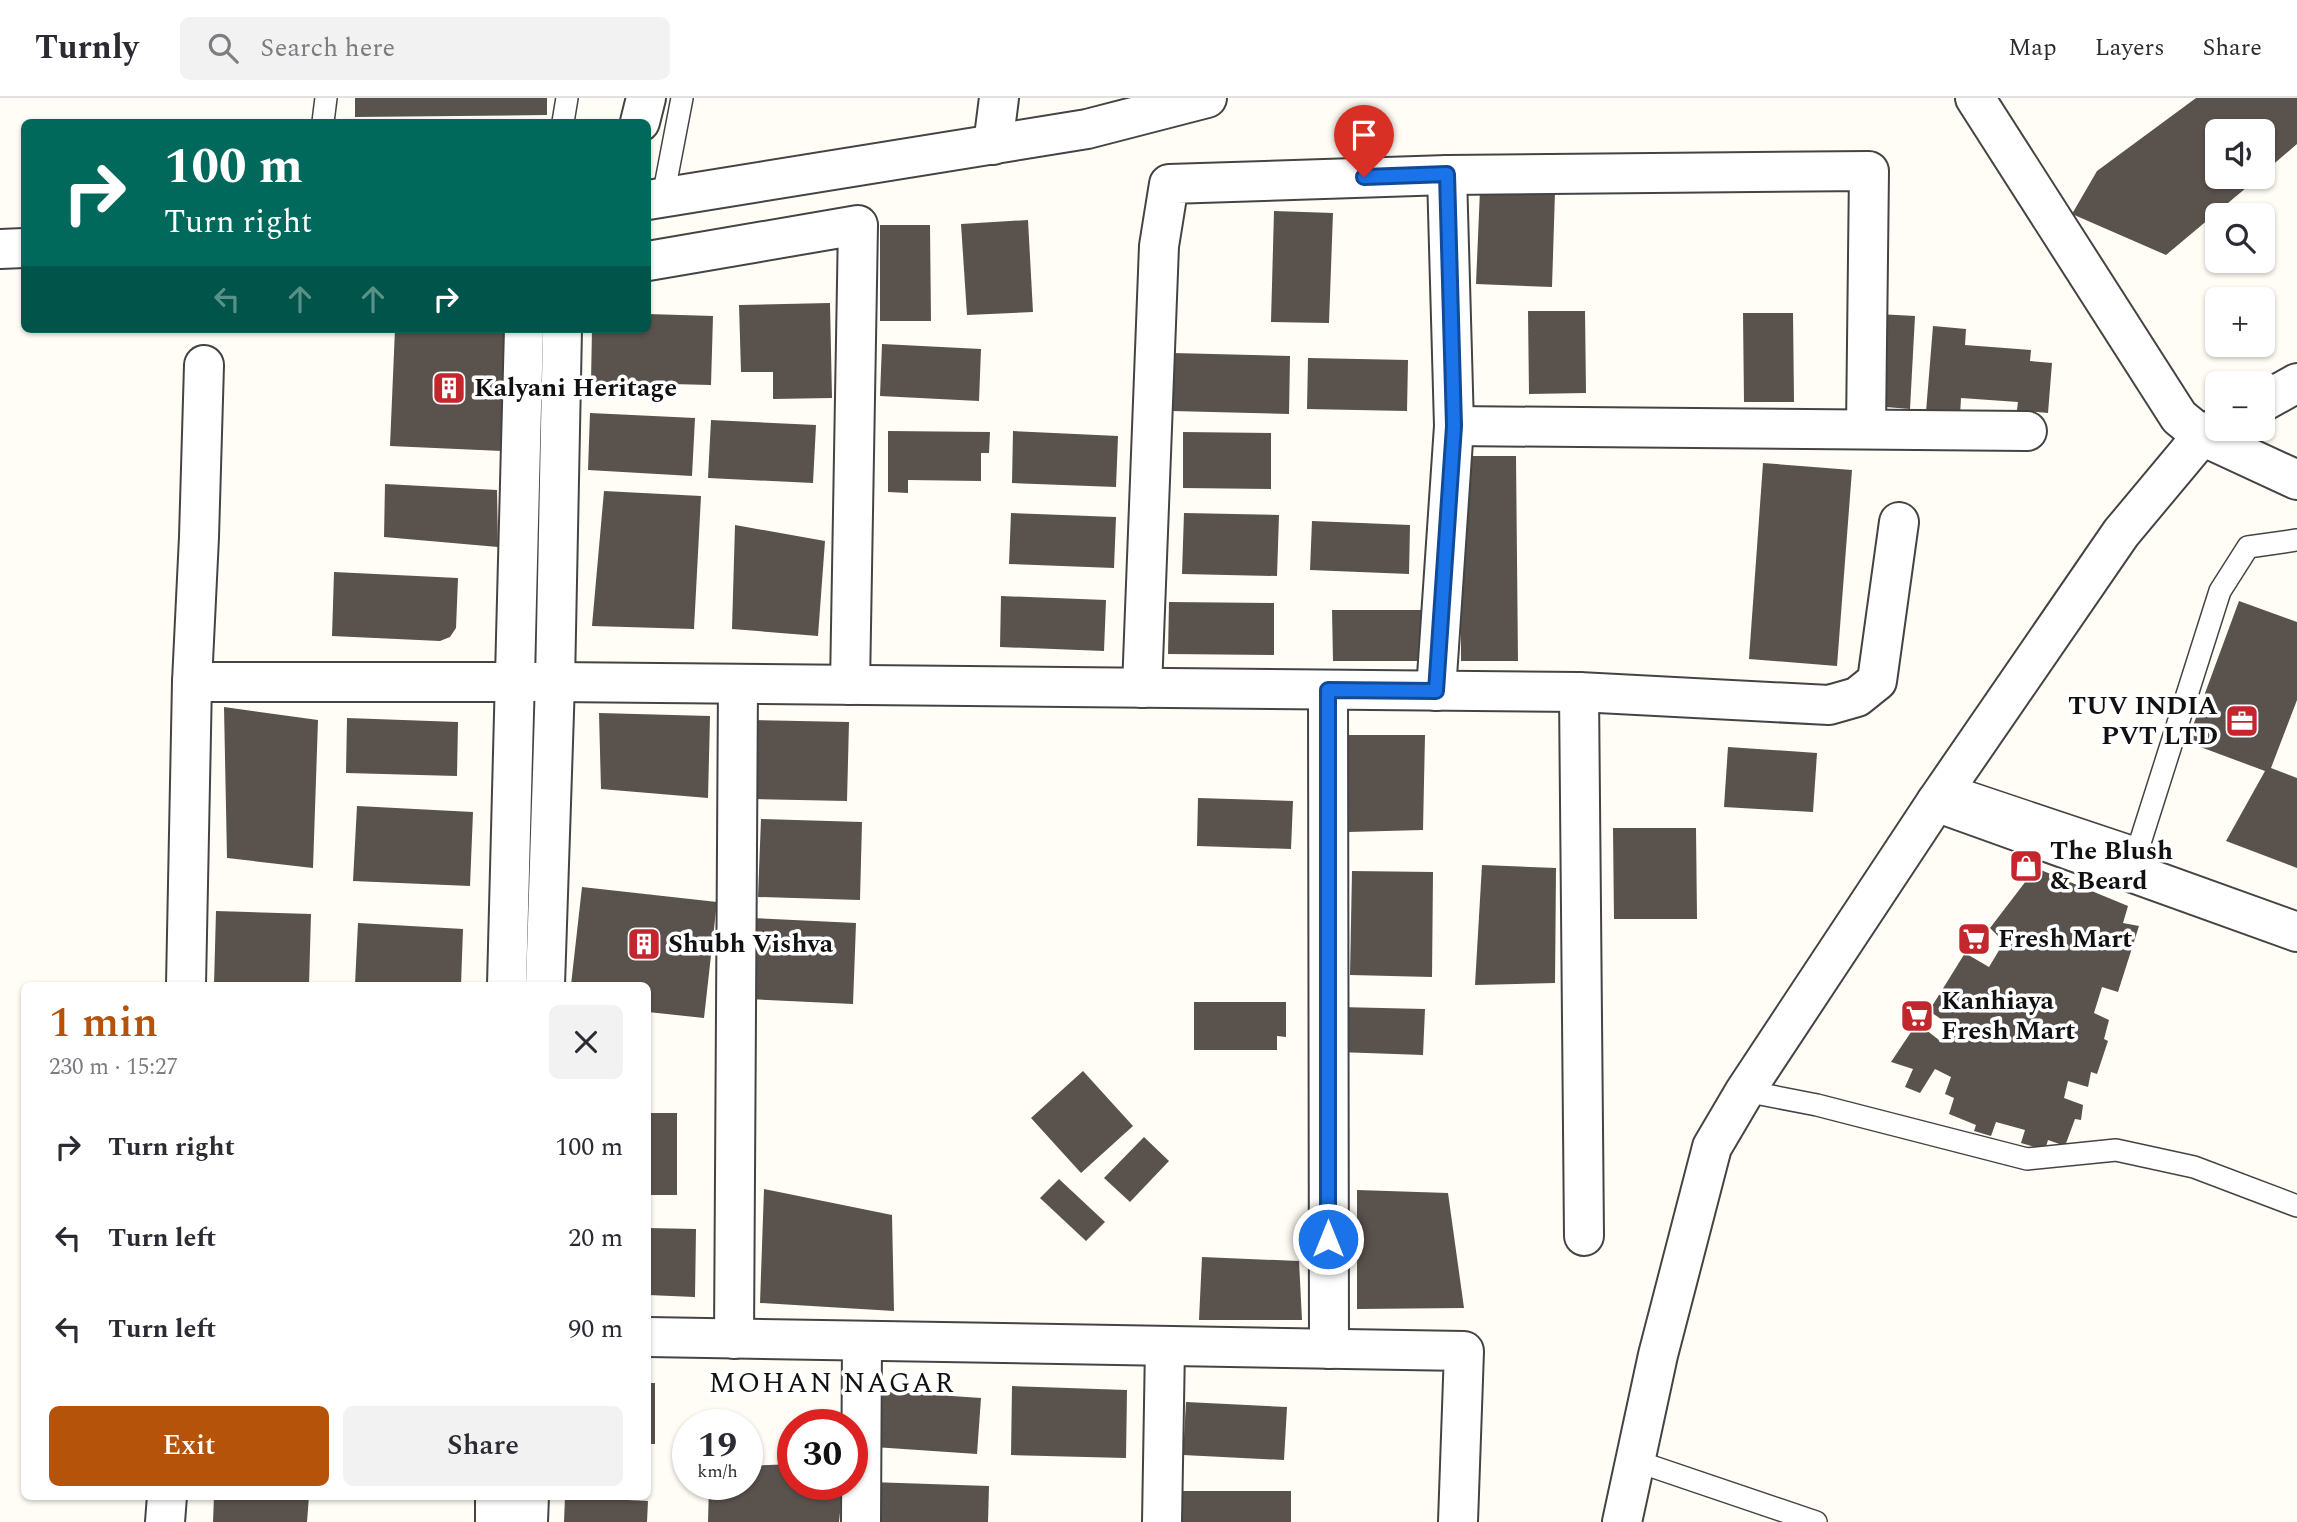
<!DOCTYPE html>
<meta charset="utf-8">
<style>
body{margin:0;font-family:Spectral,serif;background:#f2f2f3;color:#2b2b33;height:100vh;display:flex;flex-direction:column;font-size:26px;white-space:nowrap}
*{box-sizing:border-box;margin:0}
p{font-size:23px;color:#7c7c81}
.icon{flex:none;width:38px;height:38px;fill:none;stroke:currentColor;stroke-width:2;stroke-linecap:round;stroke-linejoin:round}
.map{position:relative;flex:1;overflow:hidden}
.panel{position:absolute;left:21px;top:884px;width:630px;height:518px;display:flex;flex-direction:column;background:#fff;border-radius:10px;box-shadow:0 2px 5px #0004}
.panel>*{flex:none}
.hud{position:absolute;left:21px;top:21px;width:630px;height:214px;border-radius:10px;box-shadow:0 2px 5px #0004;background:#00695c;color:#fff;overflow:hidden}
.controls{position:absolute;left:2205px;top:21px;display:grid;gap:14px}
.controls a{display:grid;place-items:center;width:70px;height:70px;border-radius:10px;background:#fff;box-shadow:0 2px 5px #0004;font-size:35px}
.speed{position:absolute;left:672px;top:1311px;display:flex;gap:14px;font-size:35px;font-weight:700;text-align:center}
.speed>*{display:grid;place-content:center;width:91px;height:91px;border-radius:50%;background:#fff;box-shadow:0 2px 5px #0004;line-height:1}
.speed small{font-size:18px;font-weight:400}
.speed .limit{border:10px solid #d22;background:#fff;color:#111}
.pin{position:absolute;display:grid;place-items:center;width:60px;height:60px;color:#fff;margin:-72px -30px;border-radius:50% 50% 50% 0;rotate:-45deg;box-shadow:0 0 7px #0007}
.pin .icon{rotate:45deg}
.me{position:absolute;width:77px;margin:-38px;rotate:0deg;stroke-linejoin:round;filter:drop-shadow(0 0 5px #0008)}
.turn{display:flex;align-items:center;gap:24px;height:147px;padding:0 28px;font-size:32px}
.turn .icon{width:91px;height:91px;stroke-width:2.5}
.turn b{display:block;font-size:49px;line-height:60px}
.lanes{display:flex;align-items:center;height:66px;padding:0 28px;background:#0003;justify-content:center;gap:35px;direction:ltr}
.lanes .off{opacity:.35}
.round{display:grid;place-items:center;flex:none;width:74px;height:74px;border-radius:10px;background:#f2f2f3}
.overview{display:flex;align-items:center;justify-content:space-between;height:119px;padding:0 28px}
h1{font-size:42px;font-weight:600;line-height:52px;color:#b45309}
.primary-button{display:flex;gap:14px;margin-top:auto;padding:14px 28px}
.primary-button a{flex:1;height:80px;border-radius:10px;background:#b45309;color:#fff;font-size:28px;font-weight:600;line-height:80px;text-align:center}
.primary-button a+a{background:#f2f2f3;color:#2b2b33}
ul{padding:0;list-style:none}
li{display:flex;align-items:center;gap:21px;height:91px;padding:0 28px}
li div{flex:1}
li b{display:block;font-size:26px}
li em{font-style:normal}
header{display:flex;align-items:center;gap:42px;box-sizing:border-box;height:98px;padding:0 35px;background:#fff;border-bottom:2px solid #e1e1e2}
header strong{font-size:33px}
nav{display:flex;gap:38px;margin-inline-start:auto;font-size:24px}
.search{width:490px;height:63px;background:#f2f2f3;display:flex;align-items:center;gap:18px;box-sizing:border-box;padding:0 24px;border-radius:10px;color:#7c7c81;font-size:26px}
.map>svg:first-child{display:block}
.building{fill:#5a524d}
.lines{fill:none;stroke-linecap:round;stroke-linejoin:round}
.service-casing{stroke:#444;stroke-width:24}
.minor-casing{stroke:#444;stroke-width:42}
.tertiary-casing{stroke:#444;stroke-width:42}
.service{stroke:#fff;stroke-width:21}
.minor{stroke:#fff;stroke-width:38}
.tertiary{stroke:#fff;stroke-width:38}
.route-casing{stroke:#114b97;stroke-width:18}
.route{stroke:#1a73e8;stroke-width:12}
.labels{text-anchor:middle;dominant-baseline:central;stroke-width:7;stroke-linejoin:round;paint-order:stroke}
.poi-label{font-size:26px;font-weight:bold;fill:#111;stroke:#fff;text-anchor:start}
.neighbourhood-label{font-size:28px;letter-spacing:2px;fill:#111;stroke:#fff}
</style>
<header>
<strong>Turnly</strong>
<div class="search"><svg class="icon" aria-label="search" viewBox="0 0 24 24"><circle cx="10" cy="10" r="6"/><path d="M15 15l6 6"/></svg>Search here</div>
<nav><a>Map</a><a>Layers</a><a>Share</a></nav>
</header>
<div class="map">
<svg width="2297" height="1424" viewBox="0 0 2297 1424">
<rect width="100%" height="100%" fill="#fffdf5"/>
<g class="building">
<path d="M 355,0 L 547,0 L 547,17 L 355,19 Z"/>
<path d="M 2196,0 L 2297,0 L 2297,46 L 2263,75 L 2263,33 L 2217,33 L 2217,79 L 2259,79 L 2166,157 L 2072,116 L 2097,73 Z"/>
<path d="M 1480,92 L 1555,94 L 1552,189 L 1476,186 Z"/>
<path d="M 1274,113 L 1333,115 L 1329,225 L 1271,224 Z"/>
<path d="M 1028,122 L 1033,214 L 967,217 L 961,126 Z"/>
<path d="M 880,127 L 930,127 L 931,223 L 880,223 Z"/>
<path d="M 830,205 L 832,300 L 773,301 L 773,274 L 741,274 L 739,207 Z"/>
<path d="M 1528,213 L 1585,213 L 1586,295 L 1529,296 Z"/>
<path d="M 1743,215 L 1793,215 L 1794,304 L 1744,304 Z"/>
<path d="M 648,216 L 713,218 L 711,287 L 591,284 L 592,231 L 648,231 Z"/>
<path d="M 1878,216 L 1915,218 L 1910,311 L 1873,308 Z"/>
<path d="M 1933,228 L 1966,231 L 1965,247 L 2031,252 L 2030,263 L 2052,265 L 2048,315 L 2017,312 L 2018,304 L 1961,300 L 1960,317 L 1926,314 Z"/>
<path d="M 395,231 L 507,231 L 502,353 L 390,348 Z"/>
<path d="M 882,246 L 981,251 L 979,303 L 880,298 Z"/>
<path d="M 1173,255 L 1290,258 L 1289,316 L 1172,313 Z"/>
<path d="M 1308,260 L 1408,262 L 1407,313 L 1307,311 Z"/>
<path d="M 590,315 L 695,320 L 692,378 L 588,372 Z"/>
<path d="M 711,322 L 816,327 L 813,385 L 708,380 Z"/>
<path d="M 888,333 L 990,334 L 989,355 L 981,355 L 981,383 L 908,382 L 908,395 L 888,394 Z"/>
<path d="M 1013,333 L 1118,338 L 1116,389 L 1012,385 Z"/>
<path d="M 1183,334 L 1271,335 L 1271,391 L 1183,390 Z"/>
<path d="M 1460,358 L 1516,358 L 1518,563 L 1461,563 Z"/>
<path d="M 1763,365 L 1852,372 L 1837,568 L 1749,561 Z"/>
<path d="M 385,386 L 497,392 L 498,449 L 384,439 Z"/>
<path d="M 604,393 L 701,398 L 694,531 L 592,528 Z"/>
<path d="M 1011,415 L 1116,419 L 1114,470 L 1009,466 Z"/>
<path d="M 1184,415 L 1279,417 L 1277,478 L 1182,476 Z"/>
<path d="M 1312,423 L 1410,427 L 1409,476 L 1310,472 Z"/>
<path d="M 735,427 L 825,443 L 818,538 L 732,531 Z"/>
<path d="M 334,474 L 458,480 L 456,530 L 450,539 L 440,543 L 332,538 Z"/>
<path d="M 1001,498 L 1106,502 L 1104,553 L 1000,549 Z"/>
<path d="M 2239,503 L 2297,524 L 2297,602 L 2271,670 L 2297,680 L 2297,770 L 2226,743 L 2265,673 L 2187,644 Z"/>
<path d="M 1169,504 L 1274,505 L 1274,557 L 1168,556 Z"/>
<path d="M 1332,512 L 1423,512 L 1423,563 L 1333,563 Z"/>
<path d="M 224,609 L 318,622 L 313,770 L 227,760 Z"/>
<path d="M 599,615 L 710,618 L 708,700 L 601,691 Z"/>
<path d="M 347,620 L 458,624 L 457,678 L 346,675 Z"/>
<path d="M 752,622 L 849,624 L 847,703 L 751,701 Z"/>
<path d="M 1349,637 L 1425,637 L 1423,732 L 1348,734 Z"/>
<path d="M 1728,649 L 1817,655 L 1813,714 L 1724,709 Z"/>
<path d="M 1198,700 L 1293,703 L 1291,751 L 1197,748 Z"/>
<path d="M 357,708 L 473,714 L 470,788 L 353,783 Z"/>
<path d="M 761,721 L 862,724 L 860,802 L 758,799 Z"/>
<path d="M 1613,730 L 1696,730 L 1697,821 L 1614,821 Z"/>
<path d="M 1482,767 L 1556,770 L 1555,885 L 1475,887 Z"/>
<path d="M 2036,770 L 2128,808 L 2123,825 L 2139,828 L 2118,894 L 2102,889 L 2094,915 L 2109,922 L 2104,941 L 2108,943 L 2097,976 L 2091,974 L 2088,989 L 2068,983 L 2064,1000 L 2083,1007 L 2081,1022 L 2075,1021 L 2065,1048 L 2048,1042 L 2045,1052 L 2021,1045 L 2025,1032 L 1996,1024 L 1991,1038 L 1974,1033 L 1976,1027 L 1949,1016 L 1954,1000 L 1945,996 L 1951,979 L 1935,971 L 1920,995 L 1905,989 L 1913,971 L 1891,964 L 1917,925 L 1939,942 L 1947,925 L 1929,913 L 1965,855 L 1989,869 L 2004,844 L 1990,830 Z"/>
<path d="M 1352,773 L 1433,774 L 1432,879 L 1350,877 Z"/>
<path d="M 582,789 L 717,804 L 704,920 L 648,914 L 648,887 L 571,887 Z"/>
<path d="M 216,813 L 311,816 L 309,887 L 214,887 Z"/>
<path d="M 752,820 L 856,825 L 853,906 L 748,901 Z"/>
<path d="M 358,825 L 463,831 L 461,887 L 355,886 Z"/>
<path d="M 1194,904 L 1286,904 L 1286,939 L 1277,938 L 1277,952 L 1194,952 Z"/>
<path d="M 1339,909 L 1425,911 L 1423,957 L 1338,954 Z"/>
<path d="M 1083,973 L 1133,1028 L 1081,1075 L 1031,1020 Z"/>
<rect x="648" y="1015" width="29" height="82"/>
<path d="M 1144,1039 L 1169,1063 L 1130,1104 L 1104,1080 Z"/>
<path d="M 1059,1081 L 1105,1124 L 1086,1143 L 1040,1100 Z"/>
<path d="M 764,1091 L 892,1117 L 894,1213 L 760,1205 Z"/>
<path d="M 1357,1092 L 1448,1095 L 1464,1210 L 1357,1211 Z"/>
<path d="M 648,1130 L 696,1131 L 695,1199 L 648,1197 Z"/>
<path d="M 1202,1159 L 1299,1163 L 1302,1222 L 1199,1222 Z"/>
<rect x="648" y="1285" width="7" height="61"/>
<path d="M 1012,1288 L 1127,1292 L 1126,1360 L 1011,1357 Z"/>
<path d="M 878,1293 L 981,1300 L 977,1356 L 874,1349 Z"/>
<path d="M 1186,1304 L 1287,1309 L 1284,1362 L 1183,1357 Z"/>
<path d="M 793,1366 L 793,1386 L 843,1386 L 839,1424 L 708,1424 L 709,1386 L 747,1386 L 747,1368 Z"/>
<path d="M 870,1384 L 989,1388 L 988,1424 L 869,1424 Z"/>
<rect x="1176" y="1393" width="115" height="31"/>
<path d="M 214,1398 L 309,1398 L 307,1424 L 213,1424 Z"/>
<path d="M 565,1399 L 648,1403 L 647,1424 L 564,1424 Z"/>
</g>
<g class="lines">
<defs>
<g id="service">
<path d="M 323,24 L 326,0"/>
<path d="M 563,24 L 567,0"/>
<path d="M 663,99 L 682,0"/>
<path d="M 1947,687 L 2138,751 L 2220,493 L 2248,449 L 2297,442"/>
<path d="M 1745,993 L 1817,1007 L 2027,1061 L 2116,1052 L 2194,1069 L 2297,1108"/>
<path d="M 1636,1363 L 1816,1424"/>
</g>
<g id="minor">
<path d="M 1975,0 L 2179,319 L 2202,338 L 2297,382"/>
<path d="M 640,24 L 646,0"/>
<path d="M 993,47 L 999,0"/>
<path d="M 648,163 L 858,127 L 850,587"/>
<path d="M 1454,328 L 2027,333"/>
<path d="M 192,584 L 555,584 L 1579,594 L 1829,607 L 1857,599 L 1877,583 L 1899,424"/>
<path d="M 1142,590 L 1159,148 L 1169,86 L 1447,77 L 1869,73 L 1866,331"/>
<path d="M 1328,592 L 1329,1251"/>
<path d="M 1436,593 L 1454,328 L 1447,77"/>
<path d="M 1579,594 L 1584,1138"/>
<path d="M 1936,704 L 2297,834"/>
<path d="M 186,887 L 192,584 L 199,439 L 204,267"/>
<path d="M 507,887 L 524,231"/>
<path d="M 545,887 L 555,584 L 562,231"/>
<path d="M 648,1239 L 1464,1253 L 1458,1424"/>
<path d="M 734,1241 L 738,586"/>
<path d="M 165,1424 L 167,1398"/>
<path d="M 495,1424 L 495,1398"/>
<path d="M 528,1424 L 529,1398"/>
<path d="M 861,1424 L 862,1243"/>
<path d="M 1162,1424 L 1165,1248"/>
</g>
<g id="tertiary">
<path d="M 648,102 L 1087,31 L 1207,0"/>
<path d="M 0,151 L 24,150"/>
<path d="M 2263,304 L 2297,285"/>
<path d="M 1622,1424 L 1658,1257 L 1712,1049 L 1745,993 L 1936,704 L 2121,435 L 2202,338 L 2217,329"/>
</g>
</defs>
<use href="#service" class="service-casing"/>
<use href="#minor" class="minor-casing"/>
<use href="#tertiary" class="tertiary-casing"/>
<use href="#service" class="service"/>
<use href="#minor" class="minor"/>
<use href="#tertiary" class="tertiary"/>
</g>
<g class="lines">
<defs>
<path id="route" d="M 1328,1141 L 1328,592 L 1436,593 L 1454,328 L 1447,76 L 1364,79"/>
</defs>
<use href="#route" class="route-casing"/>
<use href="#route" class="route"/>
</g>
<defs>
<symbol id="building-square" viewBox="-11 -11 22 22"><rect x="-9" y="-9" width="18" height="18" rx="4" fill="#c4262e" stroke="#fff"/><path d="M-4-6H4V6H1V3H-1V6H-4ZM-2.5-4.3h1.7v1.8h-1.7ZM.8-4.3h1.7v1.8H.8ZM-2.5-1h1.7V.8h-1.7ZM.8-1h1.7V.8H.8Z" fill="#fff"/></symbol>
<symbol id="office-square" viewBox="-11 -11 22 22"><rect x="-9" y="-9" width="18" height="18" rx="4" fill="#c4262e" stroke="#fff"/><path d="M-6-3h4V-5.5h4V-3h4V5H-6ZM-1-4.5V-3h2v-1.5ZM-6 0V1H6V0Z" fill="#fff"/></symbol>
<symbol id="shop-square" viewBox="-11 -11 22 22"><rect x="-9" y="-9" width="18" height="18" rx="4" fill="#c4262e" stroke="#fff"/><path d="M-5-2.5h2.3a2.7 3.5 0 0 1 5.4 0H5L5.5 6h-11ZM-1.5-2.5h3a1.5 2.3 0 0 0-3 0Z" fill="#fff"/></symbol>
<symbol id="supermarket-square" viewBox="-11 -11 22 22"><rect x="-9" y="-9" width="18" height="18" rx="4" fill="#c4262e" stroke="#fff"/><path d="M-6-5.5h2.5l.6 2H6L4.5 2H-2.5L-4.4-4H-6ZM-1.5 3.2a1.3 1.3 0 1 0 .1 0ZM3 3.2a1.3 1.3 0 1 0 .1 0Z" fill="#fff"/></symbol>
</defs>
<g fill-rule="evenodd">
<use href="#building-square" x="430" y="271" width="38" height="38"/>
<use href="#office-square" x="2223" y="604" width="38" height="38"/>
<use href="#shop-square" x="2007" y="749" width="38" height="38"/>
<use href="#supermarket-square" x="1955" y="822" width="38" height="38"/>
<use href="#building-square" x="625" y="827" width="38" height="38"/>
<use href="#supermarket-square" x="1898" y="899" width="38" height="38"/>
</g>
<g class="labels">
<g class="poi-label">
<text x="474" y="290">Kalyani Heritage</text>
<text x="2218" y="608" text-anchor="end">TUV INDIA<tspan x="2218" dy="30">PVT LTD</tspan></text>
<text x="2050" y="753">The Blush<tspan x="2050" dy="30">&amp; Beard</tspan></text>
<text x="1998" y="841">Fresh Mart</text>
<text x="668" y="846">Shubh Vishva</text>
<text x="1941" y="903">Kanhiaya<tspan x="1941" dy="30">Fresh Mart</tspan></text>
</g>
<g class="neighbourhood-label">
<text x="832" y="1285">MOHAN NAGAR</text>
</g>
</g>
</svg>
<div class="controls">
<a><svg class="icon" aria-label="sound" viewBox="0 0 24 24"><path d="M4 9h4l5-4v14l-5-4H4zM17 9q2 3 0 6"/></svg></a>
<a><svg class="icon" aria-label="search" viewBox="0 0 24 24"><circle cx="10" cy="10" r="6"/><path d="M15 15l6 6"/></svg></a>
<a>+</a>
<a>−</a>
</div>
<div class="speed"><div>19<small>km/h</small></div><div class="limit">30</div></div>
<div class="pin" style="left:1364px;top:79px;background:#d93025"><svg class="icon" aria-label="arrive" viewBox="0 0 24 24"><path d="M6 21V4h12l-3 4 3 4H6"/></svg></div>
<svg class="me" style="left:1328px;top:1141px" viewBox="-20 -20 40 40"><circle r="17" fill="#1a73e8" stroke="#fff" stroke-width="3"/><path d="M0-11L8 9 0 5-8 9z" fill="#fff"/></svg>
<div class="hud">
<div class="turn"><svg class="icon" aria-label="right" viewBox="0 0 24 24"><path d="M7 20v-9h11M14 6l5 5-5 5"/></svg><div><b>100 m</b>Turn right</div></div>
<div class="lanes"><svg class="icon off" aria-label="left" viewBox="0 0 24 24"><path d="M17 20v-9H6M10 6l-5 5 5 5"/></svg><svg class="icon off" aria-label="ahead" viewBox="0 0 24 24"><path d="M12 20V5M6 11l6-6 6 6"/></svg><svg class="icon off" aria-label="ahead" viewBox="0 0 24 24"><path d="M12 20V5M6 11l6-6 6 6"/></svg><svg class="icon" aria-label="right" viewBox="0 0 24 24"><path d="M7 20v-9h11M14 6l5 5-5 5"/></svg></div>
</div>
<section class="panel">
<div class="overview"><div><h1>1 min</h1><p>230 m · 15:27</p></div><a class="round"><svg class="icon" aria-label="close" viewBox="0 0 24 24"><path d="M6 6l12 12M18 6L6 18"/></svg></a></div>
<ul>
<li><svg class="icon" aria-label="right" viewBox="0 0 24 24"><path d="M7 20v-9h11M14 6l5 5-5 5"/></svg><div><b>Turn right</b></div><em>100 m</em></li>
<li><svg class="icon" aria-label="left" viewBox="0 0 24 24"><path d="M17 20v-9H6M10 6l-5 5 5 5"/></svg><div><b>Turn left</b></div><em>20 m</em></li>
<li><svg class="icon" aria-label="left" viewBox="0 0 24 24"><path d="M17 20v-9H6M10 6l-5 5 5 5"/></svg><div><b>Turn left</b></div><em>90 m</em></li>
</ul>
<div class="primary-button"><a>Exit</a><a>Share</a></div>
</section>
</div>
